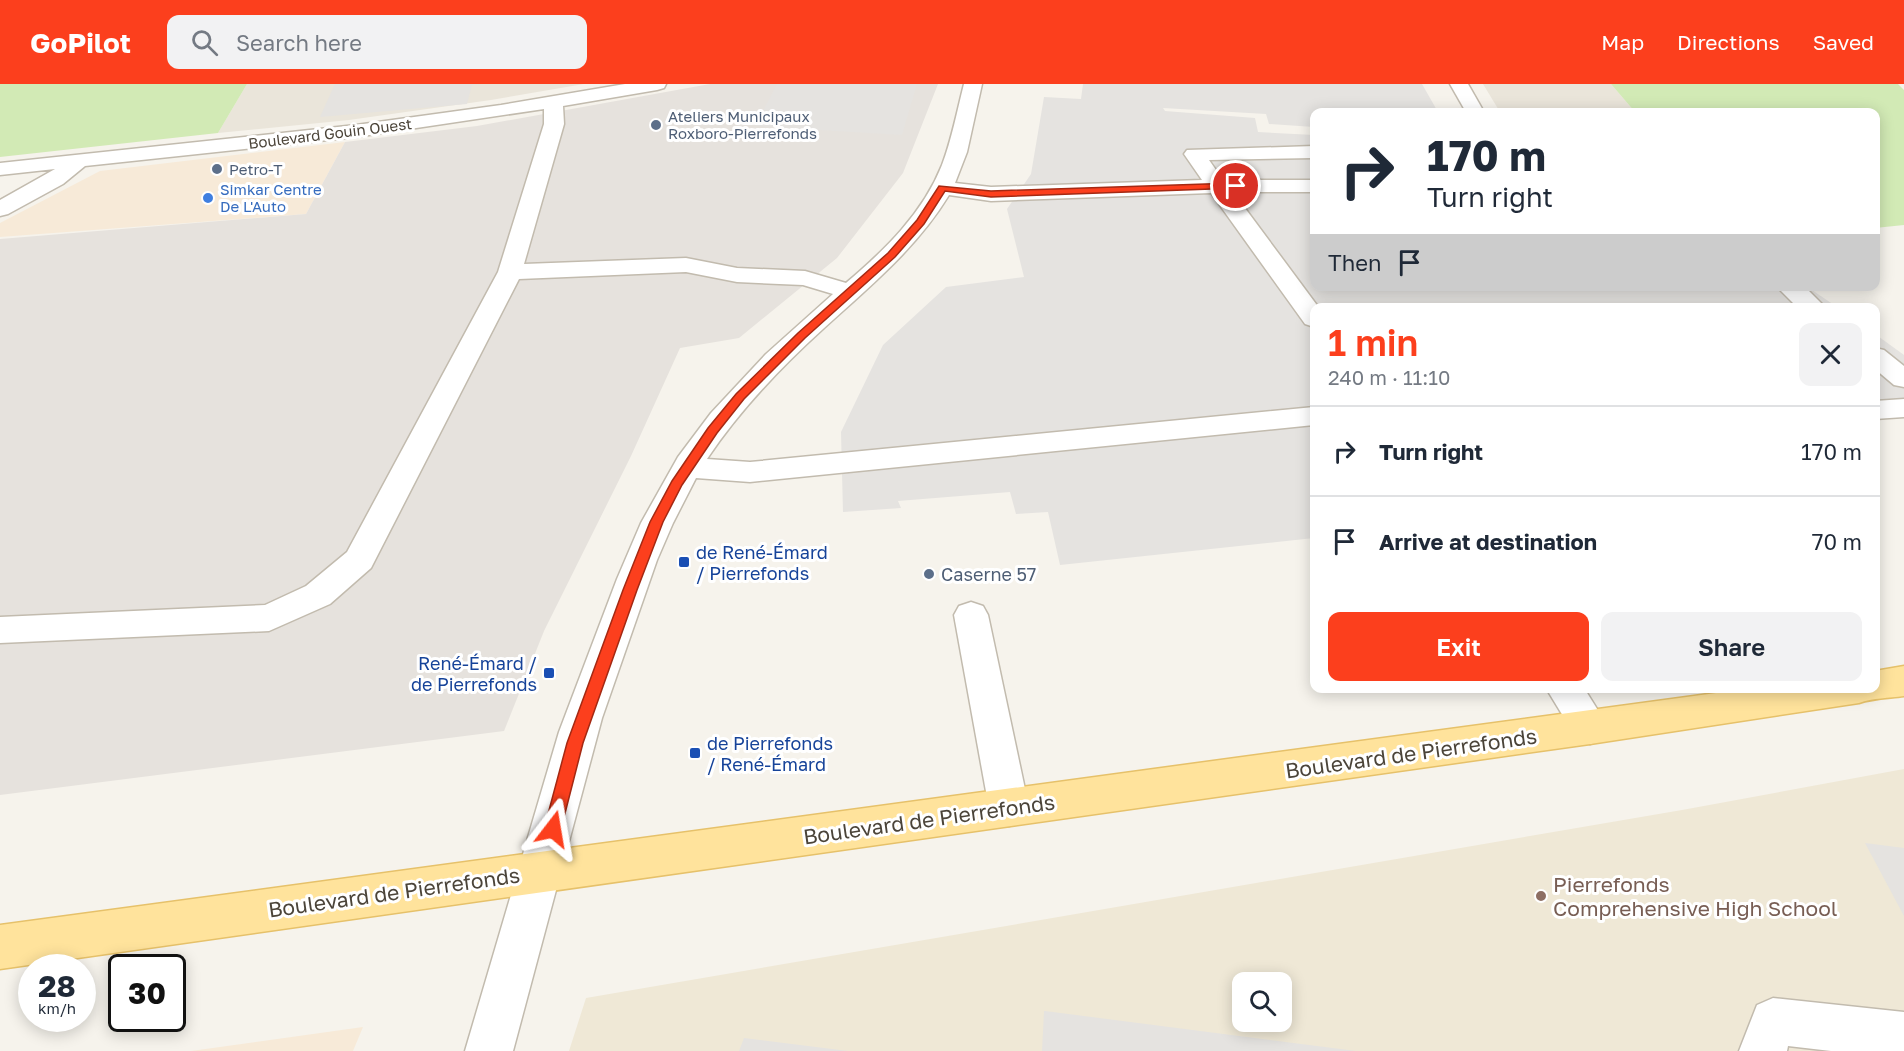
<!DOCTYPE html>
<meta charset="utf-8">
<style>
body{margin:0;font-family:"Golos Text",sans-serif;background:#f2f2f3;color:#1f2937;height:100vh;display:flex;flex-direction:column;font-size:22px;white-space:nowrap}
*{box-sizing:border-box;margin:0}
p{font-size:20px;color:#747a83}
.icon{flex:none;width:33px;height:33px;fill:none;stroke:currentColor;stroke-width:2;stroke-linecap:round;stroke-linejoin:round}
.map{position:relative;flex:1;overflow:hidden}
.sheet{position:absolute;left:1310px;top:219px;width:570px;height:390px;display:flex;flex-direction:column;background:#fff;border-radius:12px;box-shadow:0 3px 15px #0003}
.sheet>*{flex:none}
.hud{position:absolute;left:1310px;top:24px;width:570px;height:183px;border-radius:12px;box-shadow:0 3px 15px #0003;background:#fff;color:#1f2937;overflow:hidden}
.buttons{position:absolute;left:1232px;top:888px;display:grid;gap:12px}
.buttons a{display:grid;place-items:center;width:60px;height:60px;border-radius:12px;background:#fff;box-shadow:0 3px 15px #0003;font-size:30px}
.speed{position:absolute;left:18px;top:870px;display:flex;gap:12px;font-size:30px;font-weight:700;text-align:center}
.speed>*{display:grid;place-content:center;width:78px;height:78px;border-radius:50%;background:#fff;box-shadow:0 3px 15px #0003;line-height:1}
.speed small{font-size:15px;font-weight:400}
.speed .limit{border:3px solid #111;border-radius:9px;background:#fff;color:#111}
.pin{position:absolute;display:grid;place-items:center;width:51px;height:51px;color:#fff;margin:-26px;border:3px solid #fff;border-radius:50%;box-shadow:0 2px 6px #0007}
.me{position:absolute;width:66px;margin:-33px;rotate:14deg;stroke-linejoin:round;filter:drop-shadow(0 0 4px #0008)}
.turn{display:flex;align-items:center;gap:21px;height:126px;padding:0 18px;font-size:27px}
.turn .icon{width:78px;height:78px;stroke-width:2.5}
.turn b{display:block;font-size:42px;line-height:51px}
.then{display:flex;align-items:center;height:57px;padding:0 18px;background:#0003;gap:12px;font-size:22px}
.round{display:grid;place-items:center;flex:none;width:63px;height:63px;border-radius:12px;background:#f2f2f3}
.headline{display:flex;align-items:center;justify-content:space-between;height:102px;padding:0 18px}
h1{font-size:36px;font-weight:600;line-height:45px;color:#fc3f1d}
.primary-button{display:flex;gap:12px;margin-top:auto;padding:12px 18px}
.primary-button a{flex:1;height:69px;border-radius:12px;background:#fc3f1d;color:#fff;font-size:24px;font-weight:600;line-height:69px;text-align:center}
.primary-button a+a{background:#f2f2f3;color:#1f2937}
ul{padding:0;list-style:none}
li{display:flex;align-items:center;gap:18px;height:90px;padding:0 18px;border-top:2px solid #e0e1e3}
li div{flex:1}
li b{display:block;font-size:22px}
li em{font-style:normal}
header{display:flex;align-items:center;gap:36px;box-sizing:border-box;height:84px;padding:0 30px;background:#fc3f1d;color:#fff}
header strong{font-size:28px}
nav{display:flex;gap:33px;margin-inline-start:auto;font-size:21px}
.search{width:420px;height:54px;background:#f2f2f3;display:flex;align-items:center;gap:15px;box-sizing:border-box;padding:0 21px;border-radius:12px;color:#747a83;font-size:22px}
.map>svg:first-child{display:block}
.residential{fill:#eae5da}
.commercial{fill:#f7ead8}
.industrial{fill:#e6e2dd}
.education{fill:#efe8d6;fill-rule:evenodd}
.green{fill:#d2eab5}
.parking{fill:#e5e3e0}
.lines{fill:none;stroke-linecap:round;stroke-linejoin:round}
.minor-casing{stroke:#c2bbae;stroke-width:3}
.major-casing{stroke:#e6c16a;stroke-width:3}
.minor{fill:#fff;fill-rule:evenodd}
.major{fill:#ffe39c;fill-rule:evenodd}
.route{fill:#fc3f1d;stroke:#a42913;stroke-width:1.5}
.service-dot{fill:#5c6f8a;stroke:#fff;stroke-width:2}
.shop-dot{fill:#3f7fe0;stroke:#fff;stroke-width:2}
.transit-dot{fill:#1a4fb4;stroke:#fff;stroke-width:2}
.education-dot{fill:#8d6e63;stroke:#fff;stroke-width:2}
.labels{text-anchor:middle;dominant-baseline:central;stroke-width:6;stroke-linejoin:round;paint-order:stroke}
.far-service-label{font-size:15px;fill:#4e5e75;stroke:#fff;text-anchor:start}
.far-street-label{font-size:15px;fill:#4b4439;stroke:#fff}
.far-shop-label{font-size:15px;fill:#366cbe;stroke:#fff;text-anchor:start}
.transit-label{font-size:18px;fill:#164399;stroke:#fff;text-anchor:start}
.service-label{font-size:18px;fill:#4e5e75;stroke:#fff;text-anchor:start}
.near-street-label{font-size:21px;fill:#4b4439;stroke:#fff}
.near-education-label{font-size:21px;fill:#785e54;stroke:#fff;text-anchor:start}
</style>
<header>
<strong>GoPilot</strong>
<div class="search"><svg class="icon" aria-label="search" viewBox="0 0 24 24"><circle cx="10" cy="10" r="6"/><path d="M15 15l6 6"/></svg>Search here</div>
<nav><a>Map</a><a>Directions</a><a>Saved</a></nav>
</header>
<div class="map">
<svg width="1904" height="967" viewBox="0 0 1904 967">
<rect width="100%" height="100%" fill="#f6f3ec"/>
<g class="residential">
<path d="M 247,0 L 584,0 L 491,16 L 349,36 L 218,49 Z"/>
<path d="M 1483,0 L 1611,0 L 1635,28 L 1500,28 Z"/>
</g>
<g class="commercial">
<path d="M 345,58 L 306,130 L 0,153 L 0,139 L 100,87 Z"/>
<path d="M 363,943 L 353,967 L 191,967 Z"/>
</g>
<path class="industrial" d="M 710,0 L 938,0 L 903,89 L 837,174 L 739,254 L 680,264 L 631,372 L 544,547 L 504,647 L 0,711 L 0,155 L 306,130 L 345,58 L 477,42 Z"/>
<path class="education" d="M 1904,685 L 1904,967 L 569,967 L 586,914 L 1682,726 ZM 1242,898 L 1281,898 L 1281,938 L 1242,938 Z"/>
<g class="green">
<path d="M 0,0 L 247,0 L 218,49 L 0,73 Z"/>
<path d="M 1611,0 L 1898,0 L 1904,6 L 1904,141 L 1875,144 L 1875,28 L 1635,28 Z"/>
</g>
<g class="parking">
<path d="M 335,0 L 483,0 L 472,1 L 467,20 L 320,33 Z"/>
<path d="M 777,0 L 917,0 L 902,51 L 755,42 Z"/>
<path d="M 1083,0 L 1422,0 L 1438,28 L 1314,28 L 1314,43 L 1269,40 L 1266,30 L 1163,24 L 1165,27 L 1255,34 L 1258,48 L 1314,51 L 1314,202 L 1817,202 L 1809,204 L 1837,223 L 1314,224 L 1314,454 L 1060,481 L 1048,428 L 1016,430 L 1010,408 L 898,417 L 901,424 L 843,428 L 841,348 L 883,261 L 946,203 L 1024,193 L 1007,125 L 1031,90 L 1044,13 L 1081,15 Z"/>
<path d="M 1875,250 L 1904,271 L 1904,330 L 1875,332 Z"/>
<path d="M 1865,759 L 1904,764 L 1904,832 Z"/>
<path d="M 1044,927 L 1045,927 L 1356,967 L 1042,967 Z"/>
<path d="M 744,954 L 848,967 L 739,967 Z"/>
</g>
<g class="lines">
<defs>
<g id="minor">
<path d="M 625,0 L 666,0 L 664,4 L 657,6 L 563,22 L 564,40 L 524,180 L 686,174 L 737,184 L 805,187 L 846,199 C 885,166 923,129 942,81 C 952,55 957,27 964,0 L 982,0 L 967,68 L 955,99 L 991,103 L 1202,96 L 1184,70 L 1187,66 L 1314,62 L 1314,74 L 1209,76 L 1223,96 L 1314,96 L 1314,108 L 1233,108 L 1319,224 L 1314,224 L 1314,243 L 1305,240 L 1211,109 L 991,117 L 949,111 C 916,165 869,203 823,245 C 780,284 739,327 707,375 L 750,378 L 1314,323 L 1314,341 L 750,398 L 696,394 L 673,439 L 657,476 L 602,634 L 513,967 L 465,967 L 559,648 L 617,495 L 641,439 L 678,373 L 711,329 L 766,270 L 833,210 L 803,201 L 737,198 L 686,188 L 519,195 L 371,484 L 330,520 L 269,547 L 0,559 L 0,533 L 265,521 L 306,502 L 347,468 L 498,188 L 544,40 L 544,25 L 356,53 L 85,82 L 63,100 L 8,130 L 0,132 L 0,116 L 55,85 L 0,91 L 0,79 L 356,41 L 501,21 Z"/>
<path d="M 1450,0 L 1468,0 L 1484,28 L 1466,28 Z"/>
<path d="M 1776,202 L 1804,202 L 1826,224 L 1798,224 Z"/>
<path d="M 1875,264 L 1884,266 L 1904,282 L 1904,303 L 1894,301 L 1875,285 Z"/>
<path d="M 1904,315 L 1904,333 L 1875,335 L 1875,317 Z"/>
<path d="M 971,518 L 983,522 L 988,531 L 1029,724 L 1023,737 L 1009,742 L 995,737 L 989,724 L 954,531 L 959,522 Z"/>
<path d="M 1546,604 L 1584,604 L 1609,644 L 1603,655 L 1590,660 L 1577,655 Z"/>
<path d="M 1773,914 L 1904,928 L 1904,967 L 1831,967 L 1788,962 L 1787,967 L 1739,967 L 1757,921 Z"/>
</g>
<path id="major" d="M 1904,582 L 1904,612 C 1889,614 1873,614 1859,619 L 1590,660 L 0,885 L 0,841 L 1753,604 L 1875,604 L 1875,587 Z"/>
</defs>
<use href="#minor" class="minor-casing"/>
<use href="#major" class="major-casing"/>
<use href="#minor" class="minor"/>
<use href="#major" class="major"/>
</g>
<path class="route" d="M 1236,99 L 1239,100 L 1239,104 L 991,113 L 945,107 L 924,140 L 895,173 L 805,254 L 744,315 L 717,349 L 682,401 L 663,438 L 637,506 L 583,659 L 561,745 L 559,750 L 553,752 L 547,750 L 544,745 L 567,659 L 623,506 L 650,438 L 672,397 L 708,344 L 736,310 L 798,249 L 888,169 L 917,136 L 939,102 L 991,107 Z"/>
<g class="service-dot">
<circle cx="656" cy="41" r="6"/>
<circle cx="217" cy="85" r="6"/>
<circle cx="929" cy="490" r="6"/>
</g>
<circle class="shop-dot" cx="208" cy="114" r="6"/>
<g class="transit-dot">
<rect x="678" y="472" width="12" height="12" rx="3"/>
<rect x="543" y="583" width="12" height="12" rx="3"/>
<rect x="689" y="663" width="12" height="12" rx="3"/>
</g>
<circle class="education-dot" cx="1541" cy="812" r="6"/>
<g class="labels">
<g class="far-service-label">
<text x="668" y="32">Ateliers Municipaux<tspan x="668" dy="17">Roxboro-Pierrefonds</tspan></text>
<text x="229" y="85">Petro-T</text>
</g>
<g class="far-street-label">
<text transform="translate(330 49) rotate(-7)">Boulevard Gouin Ouest</text>
</g>
<g class="far-shop-label">
<text x="220" y="105">Simkar Centre<tspan x="220" dy="17">De L'Auto</tspan></text>
</g>
<g class="transit-label">
<text x="696" y="468">de René-Émard<tspan x="696" dy="21">/ Pierrefonds</tspan></text>
<text x="537" y="579" text-anchor="end">René-Émard /<tspan x="537" dy="21">de Pierrefonds</tspan></text>
<text x="707" y="659">de Pierrefonds<tspan x="707" dy="21">/ René-Émard</tspan></text>
</g>
<g class="service-label">
<text x="941" y="490">Caserne 57</text>
</g>
<g class="near-street-label">
<text transform="translate(1411 669) rotate(-8)">Boulevard de Pierrefonds</text>
<text transform="translate(929 735) rotate(-8)">Boulevard de Pierrefonds</text>
<text transform="translate(394 808) rotate(-8)">Boulevard de Pierrefonds</text>
</g>
<g class="near-education-label">
<text x="1553" y="800">Pierrefonds<tspan x="1553" dy="24">Comprehensive High School</tspan></text>
</g>
</g>
</svg>
<div class="buttons">
<a><svg class="icon" aria-label="search" viewBox="0 0 24 24"><circle cx="10" cy="10" r="6"/><path d="M15 15l6 6"/></svg></a>
</div>
<div class="speed"><div>28<small>km/h</small></div><div class="limit">30</div></div>
<div class="pin" style="left:1236px;top:102px;background:#d93025"><svg class="icon" aria-label="arrive" viewBox="0 0 24 24"><path d="M6 21V4h12l-3 4 3 4H6"/></svg></div>
<svg class="me" style="left:553px;top:745px" viewBox="-20 -20 40 40"><path d="M0-17L14 15 0 8-14 15z" fill="#fc3f1d" stroke="#fff" stroke-width="4"/></svg>
<div class="hud">
<div class="turn"><svg class="icon" aria-label="right" viewBox="0 0 24 24"><path d="M7 20v-9h11M14 6l5 5-5 5"/></svg><div><b>170 m</b>Turn right</div></div>
<div class="then">Then<svg class="icon" aria-label="arrive" viewBox="0 0 24 24"><path d="M6 21V4h12l-3 4 3 4H6"/></svg></div>
</div>
<section class="sheet">
<div class="headline"><div><h1>1 min</h1><p>240 m · 11:10</p></div><a class="round"><svg class="icon" aria-label="close" viewBox="0 0 24 24"><path d="M6 6l12 12M18 6L6 18"/></svg></a></div>
<ul>
<li><svg class="icon" aria-label="right" viewBox="0 0 24 24"><path d="M7 20v-9h11M14 6l5 5-5 5"/></svg><div><b>Turn right</b></div><em>170 m</em></li>
<li><svg class="icon" aria-label="arrive" viewBox="0 0 24 24"><path d="M6 21V4h12l-3 4 3 4H6"/></svg><div><b>Arrive at destination</b></div><em>70 m</em></li>
</ul>
<div class="primary-button"><a>Exit</a><a>Share</a></div>
</section>
</div>
